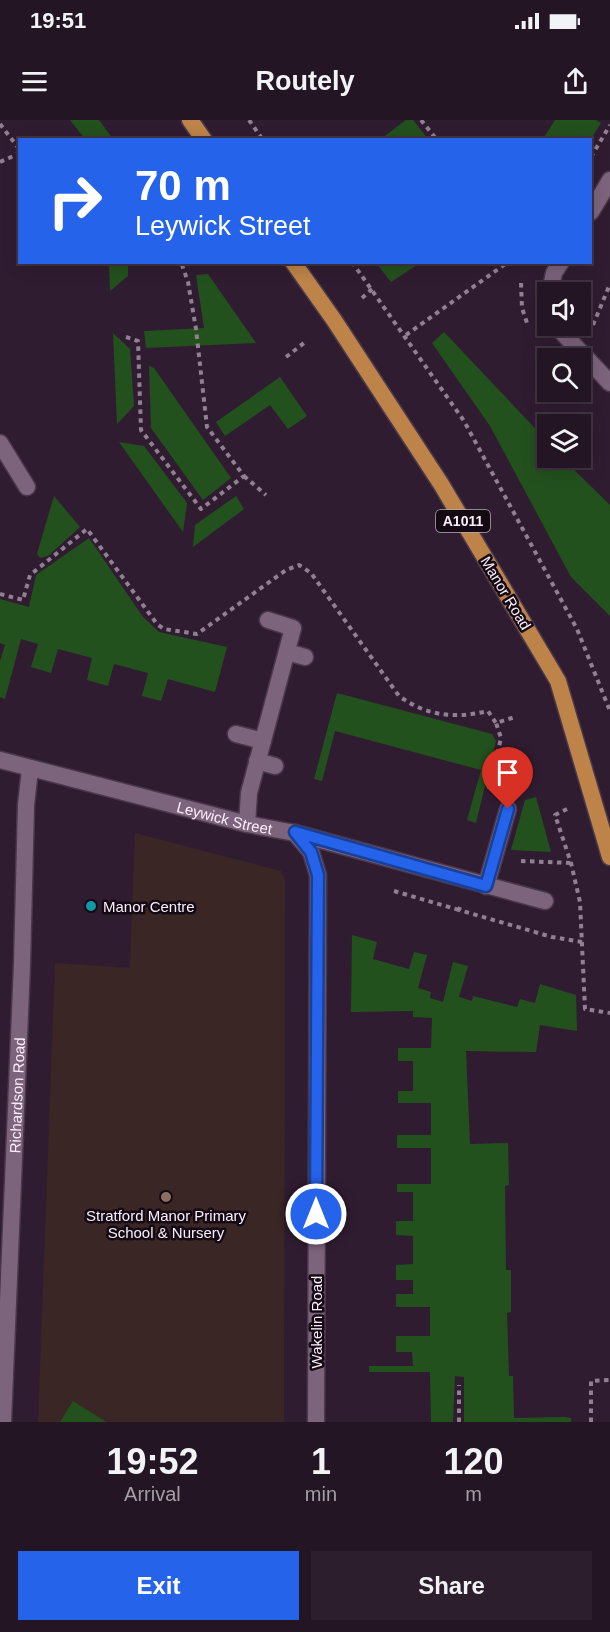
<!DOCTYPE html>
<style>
body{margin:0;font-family:Helvetica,sans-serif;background:#2c1e2d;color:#f1f3f6;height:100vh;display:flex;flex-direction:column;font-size:22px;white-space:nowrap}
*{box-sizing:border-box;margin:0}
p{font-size:20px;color:#a39fa7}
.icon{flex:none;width:33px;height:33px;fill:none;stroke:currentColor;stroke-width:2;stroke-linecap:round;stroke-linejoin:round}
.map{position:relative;height:1302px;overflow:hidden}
.details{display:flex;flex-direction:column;background:#241525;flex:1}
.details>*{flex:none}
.guide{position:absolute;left:18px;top:18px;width:574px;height:126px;border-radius:0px;box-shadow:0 3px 15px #0003,0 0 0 2px #413442;background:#2563eb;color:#fff;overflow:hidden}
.tools{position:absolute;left:537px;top:162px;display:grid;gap:12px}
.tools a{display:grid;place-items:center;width:54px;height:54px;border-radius:0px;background:#241525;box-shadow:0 3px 15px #0003,0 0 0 2px #413442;font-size:30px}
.pin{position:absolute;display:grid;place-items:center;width:51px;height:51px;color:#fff;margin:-62px -26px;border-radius:50% 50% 50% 0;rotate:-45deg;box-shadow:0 0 6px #0007}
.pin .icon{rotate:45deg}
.me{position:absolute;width:66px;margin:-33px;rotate:0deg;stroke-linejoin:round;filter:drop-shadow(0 0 4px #0008)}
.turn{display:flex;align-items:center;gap:21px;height:126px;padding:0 18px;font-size:27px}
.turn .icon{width:78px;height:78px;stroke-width:2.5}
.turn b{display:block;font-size:42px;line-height:51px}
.eta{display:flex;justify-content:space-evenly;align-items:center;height:102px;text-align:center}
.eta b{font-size:36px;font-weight:600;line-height:42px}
.action{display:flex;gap:12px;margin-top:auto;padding:12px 18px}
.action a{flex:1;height:69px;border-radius:0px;background:#2563eb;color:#fff;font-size:24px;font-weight:600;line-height:69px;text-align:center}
.action a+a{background:#2c1e2d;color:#f1f3f6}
.status{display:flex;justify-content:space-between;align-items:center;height:42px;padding:0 30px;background:#241525;direction:ltr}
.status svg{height:16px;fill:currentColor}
header{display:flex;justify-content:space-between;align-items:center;height:78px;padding:0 18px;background:#241525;font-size:27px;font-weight:600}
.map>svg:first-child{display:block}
.education{fill:#392625}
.green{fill:#23511e}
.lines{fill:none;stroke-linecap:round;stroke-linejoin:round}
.service-casing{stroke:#4a384a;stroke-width:19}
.minor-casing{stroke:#4a384a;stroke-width:19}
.primary-casing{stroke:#4a384a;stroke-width:19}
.path{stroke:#918092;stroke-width:4;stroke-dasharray:4.5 4.5;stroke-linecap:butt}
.service{stroke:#7d647d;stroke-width:16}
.minor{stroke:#7d647d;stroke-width:16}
.primary{stroke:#bd8348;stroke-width:16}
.route-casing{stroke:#184099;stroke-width:15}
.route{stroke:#2563eb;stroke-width:10}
.culture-dot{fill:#0f9aa8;stroke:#130a13;stroke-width:2}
.education-dot{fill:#8d6e63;stroke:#130a13;stroke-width:2}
.labels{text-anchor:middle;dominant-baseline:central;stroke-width:5;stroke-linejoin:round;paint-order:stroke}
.shield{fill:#130a13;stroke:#b5a9b5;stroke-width:1.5}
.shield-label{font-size:14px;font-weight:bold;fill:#fbedfb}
.street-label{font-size:15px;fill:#fbedfb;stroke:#130a13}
.poi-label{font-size:15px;fill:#fbedfb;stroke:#130a13;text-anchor:start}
</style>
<div class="status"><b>19:51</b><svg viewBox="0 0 49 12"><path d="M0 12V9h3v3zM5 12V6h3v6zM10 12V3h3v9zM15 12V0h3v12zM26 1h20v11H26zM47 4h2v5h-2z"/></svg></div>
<header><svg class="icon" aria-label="menu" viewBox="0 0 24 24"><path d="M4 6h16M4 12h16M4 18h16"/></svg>Routely<svg class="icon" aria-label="share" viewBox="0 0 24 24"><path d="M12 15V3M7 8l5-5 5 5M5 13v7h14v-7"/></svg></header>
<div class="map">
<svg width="610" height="1302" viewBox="0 0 610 1302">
<rect width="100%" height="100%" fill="#301c31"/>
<path class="education" d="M 135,713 L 281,751 L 285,759 L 284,1302 L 38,1302 L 55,843 L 130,848 Z"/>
<g class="green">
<path d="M 70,0 L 99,0 L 113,19 L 85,19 Z"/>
<path d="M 406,0 L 413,0 L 428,19 L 383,19 L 382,18 Z"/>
<path d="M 555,0 L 596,0 L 601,3 L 591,19 L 543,19 Z"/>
<path d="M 109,143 L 128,143 L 128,156 L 110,171 Z"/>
<path d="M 376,143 L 420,143 L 391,162 Z"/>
<path d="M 208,154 L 256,223 L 146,228 L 144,211 L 204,208 L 196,155 Z"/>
<path d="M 444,212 L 547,321 L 548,338 L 562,338 L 610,385 L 610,496 L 571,457 L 490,306 L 432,223 Z"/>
<path d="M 113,213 L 130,229 L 134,286 L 117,304 Z"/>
<path d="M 149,246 L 154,248 L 231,358 L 203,380 L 151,308 Z"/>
<path d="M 280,257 L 307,296 L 288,309 L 270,285 L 225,316 L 216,302 Z"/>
<path d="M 119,322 L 144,326 L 187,383 L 183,412 Z"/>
<path d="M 54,376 L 80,407 L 48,436 L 40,438 L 37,434 Z"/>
<path d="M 236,376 L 244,389 L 193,427 L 195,405 Z"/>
<path d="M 89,418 L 143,497 L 159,512 L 227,527 L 215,572 L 168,559 L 161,581 L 142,576 L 148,553 L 114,544 L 108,566 L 87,560 L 92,538 L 58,529 L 51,553 L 31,547 L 38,524 L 21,519 L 5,579 L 0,577 L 0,541 L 5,525 L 0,523 L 0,479 L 29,487 L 36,455 Z"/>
<path d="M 337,573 L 492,614 L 496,621 L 476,703 L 467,700 L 481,650 L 335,611 L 322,661 L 314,659 Z"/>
<path d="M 536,677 L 551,732 L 511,730 L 525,680 Z"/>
<path d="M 352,815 L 377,822 L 373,839 L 409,849 L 414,832 L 427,835 L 418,868 L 431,872 L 430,878 L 443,882 L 453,842 L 468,846 L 459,877 L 472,881 L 473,876 L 517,887 L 520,879 L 535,883 L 540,864 L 576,875 L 577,911 L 540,905 L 536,932 L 466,931 L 470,1024 L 508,1023 L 509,1065 L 505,1066 L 506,1150 L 511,1150 L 511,1192 L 507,1193 L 509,1256 L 513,1256 L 514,1298 L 565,1297 L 571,1298 L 571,1302 L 464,1302 L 464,1257 L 455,1256 L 453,1302 L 431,1302 L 430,1252 L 369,1252 L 369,1246 L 413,1246 L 412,1232 L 396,1232 L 396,1216 L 430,1216 L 430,1187 L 396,1187 L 396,1174 L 413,1174 L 413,1160 L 396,1160 L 396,1145 L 413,1144 L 413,1116 L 396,1115 L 396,1101 L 413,1101 L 413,1072 L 397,1072 L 397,1064 L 431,1064 L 431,1028 L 397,1028 L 397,1015 L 431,1015 L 431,983 L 398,983 L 398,971 L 413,971 L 413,941 L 398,941 L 398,928 L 431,928 L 432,898 L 413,897 L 413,891 L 351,892 Z"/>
<path d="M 73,1281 L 106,1302 L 60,1302 Z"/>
</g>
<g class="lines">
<defs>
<g id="service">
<path d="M 0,323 L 27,367"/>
<path d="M 287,532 L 305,537"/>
<path d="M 236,614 L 263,621"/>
<path d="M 257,641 L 275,646"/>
<path d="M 247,704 L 249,673 L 293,508 L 268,500"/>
</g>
<g id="minor">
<path d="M 591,92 L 610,60"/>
<path d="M 550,172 L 554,153 L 561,142"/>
<path d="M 556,206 L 610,263"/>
<path id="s1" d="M 0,640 L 247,704 L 295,713 L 545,781"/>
<path d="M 295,713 L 311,732 L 318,755 L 316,1302"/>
<path d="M 486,766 L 508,689"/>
<path id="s2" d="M 3,1302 L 22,845 L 26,685 L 30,649"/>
</g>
<g id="primary">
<path d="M 190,0 L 204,20"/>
<path d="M 293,142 L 334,200 L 441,364 L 558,561 L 610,737"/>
</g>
</defs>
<use href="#service" class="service-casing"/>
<use href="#minor" class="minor-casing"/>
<use href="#primary" class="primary-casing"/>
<g class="path">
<path d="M 249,0 L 263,20"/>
<path d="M 421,0 L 437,20"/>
<path d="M 0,4 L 20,30"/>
<path d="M 591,37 L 610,5"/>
<path d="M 0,42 L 20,33"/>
<path d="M 352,142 L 464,301 L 577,509 L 610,591"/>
<path d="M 521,163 L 522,188 L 528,206"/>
<path d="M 362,178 L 372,169"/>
<path d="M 593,205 L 610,164"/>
<path d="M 406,215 L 508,142"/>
<path d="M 126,217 L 138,221 L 141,310 L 201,389 L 244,356 L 207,307 L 196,209 L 188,162 L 181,142"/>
<path d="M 286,237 L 304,223"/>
<path d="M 244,356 L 266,375"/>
<path d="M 0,474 L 23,480 L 30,455 L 87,409 L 157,504 L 164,509 L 197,514 L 286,450 L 299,445 L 311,453 L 399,576 C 427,596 454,599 488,591 L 496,603 L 515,597"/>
<path d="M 489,669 L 501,618 L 496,603"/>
<path d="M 567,689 L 555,695 L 571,743 L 580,782 L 585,889 L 610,893"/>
<path d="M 521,741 L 571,743"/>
<path d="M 394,771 L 459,790"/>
<path d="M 460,787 L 459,790 L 552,817 L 582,822"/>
<path d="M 459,1302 L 459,1265"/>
<path d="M 591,1302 L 591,1261 L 610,1260"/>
</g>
<use href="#service" class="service"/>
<use href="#minor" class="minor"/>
<use href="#primary" class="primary"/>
</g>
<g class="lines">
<defs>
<path id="route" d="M 316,1094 L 318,755 L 311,732 L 295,712 L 486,766 L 508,689"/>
</defs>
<use href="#route" class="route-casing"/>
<use href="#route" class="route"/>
</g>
<circle class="culture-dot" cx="91" cy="786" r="6"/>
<circle class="education-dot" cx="166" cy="1077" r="6"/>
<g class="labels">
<rect class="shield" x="436" y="390" width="54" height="22" rx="4.5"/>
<g class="shield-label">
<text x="463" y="401">A1011</text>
</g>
<g class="street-label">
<text transform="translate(506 473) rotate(59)">Manor Road</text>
<text stroke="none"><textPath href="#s1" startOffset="232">Leywick Street</textPath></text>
<text stroke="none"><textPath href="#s2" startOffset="327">Richardson Road</textPath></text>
<text transform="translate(316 1202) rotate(-90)">Wakelin Road</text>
</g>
<g class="poi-label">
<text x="103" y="786">Manor Centre</text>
<text x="166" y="1095" text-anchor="middle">Stratford Manor Primary<tspan x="166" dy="17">School &amp; Nursery</tspan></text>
</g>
</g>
</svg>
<div class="tools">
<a><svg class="icon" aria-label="sound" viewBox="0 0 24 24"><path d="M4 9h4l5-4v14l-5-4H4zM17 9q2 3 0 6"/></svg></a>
<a><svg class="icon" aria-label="search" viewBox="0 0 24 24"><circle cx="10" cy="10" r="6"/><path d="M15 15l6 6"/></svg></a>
<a><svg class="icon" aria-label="layers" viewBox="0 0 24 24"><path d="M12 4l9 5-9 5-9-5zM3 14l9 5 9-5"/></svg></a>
</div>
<div class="pin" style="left:508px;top:689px;background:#d93025"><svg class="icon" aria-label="arrive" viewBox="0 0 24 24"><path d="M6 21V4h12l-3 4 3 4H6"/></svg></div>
<svg class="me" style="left:316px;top:1094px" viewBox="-20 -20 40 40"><circle r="17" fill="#2563eb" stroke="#fff" stroke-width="3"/><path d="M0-11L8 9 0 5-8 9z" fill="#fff"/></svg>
<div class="guide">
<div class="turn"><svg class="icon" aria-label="right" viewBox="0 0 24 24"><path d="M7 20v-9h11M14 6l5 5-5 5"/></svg><div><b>70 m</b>Leywick Street</div></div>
</div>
</div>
<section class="details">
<div class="eta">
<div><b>19:52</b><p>Arrival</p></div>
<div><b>1</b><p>min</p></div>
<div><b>120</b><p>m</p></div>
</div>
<div class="action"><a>Exit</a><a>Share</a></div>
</section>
